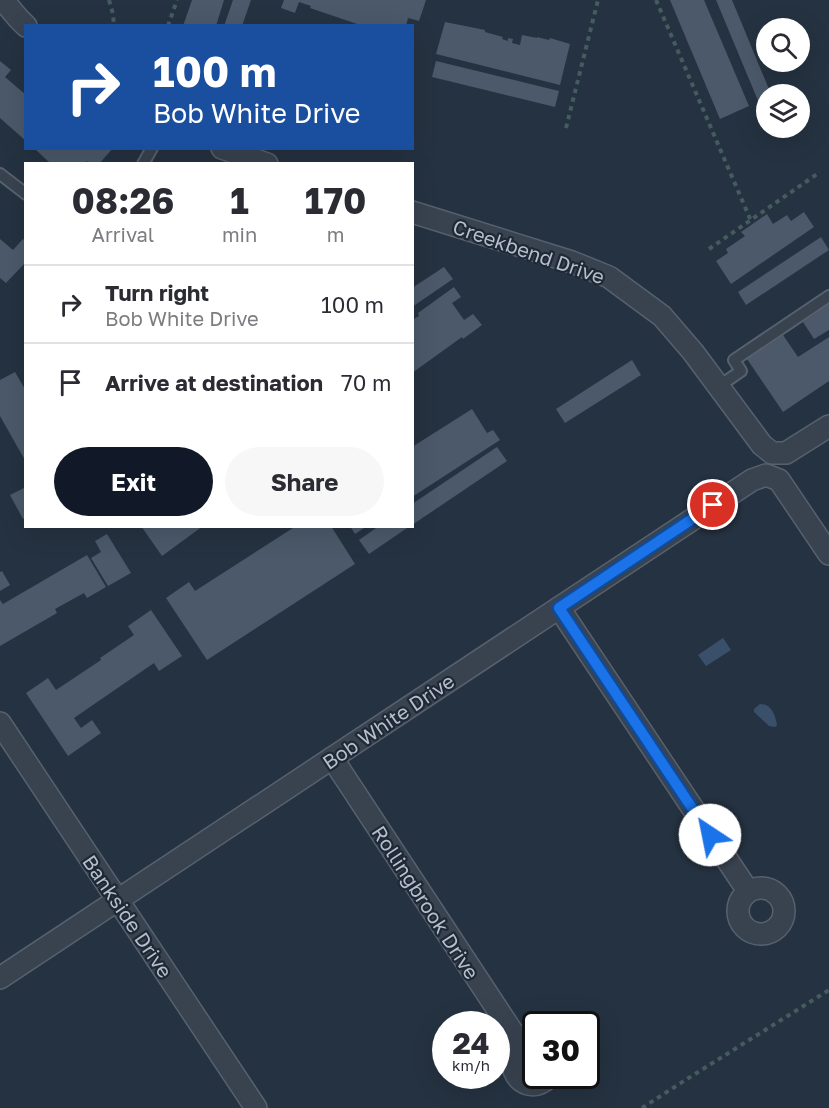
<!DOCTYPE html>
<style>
body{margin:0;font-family:"Golos Text",sans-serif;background:#f7f7f7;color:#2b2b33;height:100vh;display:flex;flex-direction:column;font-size:22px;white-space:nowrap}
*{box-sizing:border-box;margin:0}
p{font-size:20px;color:#7c7c81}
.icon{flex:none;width:33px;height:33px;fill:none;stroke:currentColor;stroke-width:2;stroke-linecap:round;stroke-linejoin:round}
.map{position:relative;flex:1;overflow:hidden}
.details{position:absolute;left:24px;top:162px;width:390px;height:366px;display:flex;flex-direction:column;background:#fff;border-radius:0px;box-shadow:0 6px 24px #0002}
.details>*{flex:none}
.banner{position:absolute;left:24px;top:24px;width:390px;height:126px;border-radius:0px;box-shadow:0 6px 24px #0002;background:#1a4fa0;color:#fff;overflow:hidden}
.tools{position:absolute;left:756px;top:18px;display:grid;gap:12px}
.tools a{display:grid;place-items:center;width:54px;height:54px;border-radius:50%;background:#fff;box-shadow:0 6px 24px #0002;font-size:30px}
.speed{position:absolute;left:432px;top:1011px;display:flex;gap:12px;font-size:30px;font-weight:700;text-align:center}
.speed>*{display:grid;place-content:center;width:78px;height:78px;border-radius:50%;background:#fff;box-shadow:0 6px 24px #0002;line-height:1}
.speed small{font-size:15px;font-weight:400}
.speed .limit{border:3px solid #111;border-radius:9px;background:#fff;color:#111}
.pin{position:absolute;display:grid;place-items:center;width:51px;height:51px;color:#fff;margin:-26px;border:3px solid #fff;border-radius:50%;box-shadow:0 2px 6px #0007}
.me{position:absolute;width:66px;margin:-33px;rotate:326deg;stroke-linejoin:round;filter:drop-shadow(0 0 4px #0008)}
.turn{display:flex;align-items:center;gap:21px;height:126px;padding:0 30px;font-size:27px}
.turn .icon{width:78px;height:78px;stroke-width:2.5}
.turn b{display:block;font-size:42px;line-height:51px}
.eta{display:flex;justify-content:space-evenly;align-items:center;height:102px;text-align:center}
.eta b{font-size:36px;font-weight:700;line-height:42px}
.button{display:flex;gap:12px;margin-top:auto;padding:12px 30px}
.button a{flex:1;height:69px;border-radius:36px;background:#111827;color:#fff;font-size:24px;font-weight:700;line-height:69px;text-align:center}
.button a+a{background:#f7f7f7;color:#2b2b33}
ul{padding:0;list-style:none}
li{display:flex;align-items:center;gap:18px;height:78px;padding:0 30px;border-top:2px solid #e1e1e2}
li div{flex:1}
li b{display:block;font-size:22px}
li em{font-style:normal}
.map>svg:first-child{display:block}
.water{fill:#3a506a}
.building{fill:#4b596a}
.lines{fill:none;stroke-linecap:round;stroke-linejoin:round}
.lane-casing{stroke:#57616e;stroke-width:14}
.street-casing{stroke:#57616e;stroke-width:24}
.path{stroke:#455c5e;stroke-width:4;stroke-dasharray:4.5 4.5;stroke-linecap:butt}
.lane{stroke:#394350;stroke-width:10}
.street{stroke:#394350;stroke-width:21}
.route-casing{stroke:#114b97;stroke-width:15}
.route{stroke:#1a73e8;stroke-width:10}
.labels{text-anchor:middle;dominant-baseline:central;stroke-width:4.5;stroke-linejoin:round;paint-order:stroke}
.street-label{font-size:20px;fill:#b6becb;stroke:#1e2836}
</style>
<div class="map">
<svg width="829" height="1108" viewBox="0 0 829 1108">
<rect width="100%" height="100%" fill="#253241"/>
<g class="water">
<path d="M 723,638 L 731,650 L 706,666 L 698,655 Z"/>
<path d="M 760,704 C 771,704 775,714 777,725 L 775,727 L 769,726 L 754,712 L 754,709 Z"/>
</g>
<g class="building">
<path d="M 192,0 L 224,0 L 216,26 L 183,26 Z"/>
<path d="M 233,0 L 251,0 L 242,26 L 224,26 Z"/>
<path d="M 284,0 L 426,0 L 419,21 L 408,18 L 406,26 L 363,26 L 310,8 L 311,6 L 299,2 L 295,13 L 281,8 Z"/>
<path d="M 670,0 L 704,0 L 749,106 L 720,119 Z"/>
<path d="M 716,0 L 732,0 L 771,94 L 766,94 L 766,100 L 759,103 Z"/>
<path d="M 445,22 L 485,30 L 485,32 L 503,37 L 502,39 L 508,41 L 508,38 L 513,39 L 512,43 L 520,45 L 522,35 L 537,38 L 537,37 L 549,40 L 550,38 L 570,44 L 560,85 L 436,54 Z"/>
<path d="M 0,61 L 11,70 L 5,77 L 26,95 L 26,141 L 0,118 Z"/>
<path d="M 436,61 L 559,91 L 555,107 L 432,77 Z"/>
<path d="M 34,148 L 113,148 L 99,164 L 90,164 L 87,161 L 85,164 L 51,164 Z"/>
<path d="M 804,212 L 814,227 L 731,284 L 716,261 L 728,253 L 726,249 L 745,236 L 741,232 L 767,214 L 773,224 L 787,215 L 791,221 Z"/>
<path d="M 821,237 L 829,250 L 746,305 L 738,292 Z"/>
<path d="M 0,239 L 13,250 L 23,239 L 26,241 L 26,262 L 6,283 L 0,278 Z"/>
<path d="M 444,267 L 453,279 L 412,307 L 412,288 Z"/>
<path d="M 454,287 L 461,297 L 452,303 L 464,320 L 473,314 L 482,325 L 463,339 L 462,337 L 412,373 L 412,320 L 419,316 L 418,313 Z"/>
<path d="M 829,304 L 829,330 L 814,339 L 803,322 Z"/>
<path d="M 783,335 L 798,357 L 829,337 L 829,381 L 783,412 L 747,359 Z"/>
<path d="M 632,360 L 641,375 L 565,423 L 556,409 Z"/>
<path d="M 15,372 L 26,391 L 26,462 L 0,416 L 0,380 Z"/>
<path d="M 472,409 L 487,433 L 493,430 L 500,440 L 412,497 L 412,447 Z"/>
<path d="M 497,447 L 507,461 L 412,525 L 412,504 Z"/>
<path d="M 26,487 L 26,517 L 23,519 L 10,495 Z"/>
<path d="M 141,526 L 203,526 L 162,556 Z"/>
<path d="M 296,526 L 331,526 L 355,564 L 207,660 L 166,598 L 189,582 L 195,591 Z"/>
<path d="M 350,526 L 367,526 L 355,534 Z"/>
<path d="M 379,526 L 410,526 L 369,554 L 359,540 Z"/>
<path d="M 107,534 L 131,573 L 108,586 L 91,558 L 101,552 L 95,541 Z"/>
<path d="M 87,555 L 106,587 L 87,598 L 84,593 L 55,609 L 57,613 L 0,646 L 0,600 L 3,604 Z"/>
<path d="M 2,571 L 10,585 L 0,591 L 0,572 Z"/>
<path d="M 151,610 L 182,656 L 159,671 L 154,663 L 74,718 L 81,728 L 92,720 L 101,733 L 68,756 L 26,693 L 48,678 L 56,690 L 101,660 L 100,658 L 134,635 L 128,626 Z"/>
</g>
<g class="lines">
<defs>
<g id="lane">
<path d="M 143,164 L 152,148"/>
<path d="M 0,174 L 26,194"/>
<path d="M 718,387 L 741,371 L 734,360 L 829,296"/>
</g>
<g id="street">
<path d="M 3,0 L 18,18 L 26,26"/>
<path d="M 222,148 L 267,164"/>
<path d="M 412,212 L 572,262 L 609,277 L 662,316 L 693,352 L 762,445 L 772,453 L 786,453 L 829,426"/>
<path d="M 559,608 L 748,891"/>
<path d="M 0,723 L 256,1108"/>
<path d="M 332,758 L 521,1045"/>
<circle cx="761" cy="911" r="23"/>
<path d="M 0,978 L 752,480 L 766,475 L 779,480 L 829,554"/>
<path d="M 536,1042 C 491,1041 518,1108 550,1076"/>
</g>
</defs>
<use href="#lane" class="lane-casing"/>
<use href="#street" class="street-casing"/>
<g class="path">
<path d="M 109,0 L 113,14 L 114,26"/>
<path d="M 656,0 L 751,221"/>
<path d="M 168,26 L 177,0"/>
<path d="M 566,128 L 598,0"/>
<path d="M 709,249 L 820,172"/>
<path d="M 642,1108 L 687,1079 L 829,990"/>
</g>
<use href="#lane" class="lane"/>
<use href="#street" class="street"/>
</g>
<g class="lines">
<defs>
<path id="route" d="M 710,835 L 559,608 L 713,505"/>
</defs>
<use href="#route" class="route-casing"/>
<use href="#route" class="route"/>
</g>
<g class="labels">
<g class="street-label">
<text transform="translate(529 251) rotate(19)">Creekbend Drive</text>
<text transform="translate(388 721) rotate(-34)">Bob White Drive</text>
<text transform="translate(426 902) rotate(57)">Rollingbrook Drive</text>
<text transform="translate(128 916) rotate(56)">Bankside Drive</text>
</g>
</g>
</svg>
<div class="tools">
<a><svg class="icon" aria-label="search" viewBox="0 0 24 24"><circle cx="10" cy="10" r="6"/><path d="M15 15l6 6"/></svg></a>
<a><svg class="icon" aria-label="layers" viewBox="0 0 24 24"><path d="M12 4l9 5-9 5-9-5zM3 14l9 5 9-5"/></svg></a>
</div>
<div class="speed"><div>24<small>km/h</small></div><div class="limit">30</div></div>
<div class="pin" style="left:713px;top:505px;background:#d93025"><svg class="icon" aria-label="arrive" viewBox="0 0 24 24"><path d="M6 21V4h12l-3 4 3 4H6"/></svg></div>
<svg class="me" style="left:710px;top:835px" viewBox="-20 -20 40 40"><circle r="19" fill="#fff"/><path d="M0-13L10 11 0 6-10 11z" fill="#1a73e8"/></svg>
<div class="banner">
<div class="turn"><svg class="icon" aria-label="right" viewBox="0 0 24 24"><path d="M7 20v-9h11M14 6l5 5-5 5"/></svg><div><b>100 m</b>Bob White Drive</div></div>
</div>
<section class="details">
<div class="eta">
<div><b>08:26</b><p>Arrival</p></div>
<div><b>1</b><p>min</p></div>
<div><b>170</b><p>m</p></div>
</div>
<ul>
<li><svg class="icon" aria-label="right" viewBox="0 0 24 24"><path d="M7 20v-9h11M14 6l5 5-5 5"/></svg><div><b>Turn right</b><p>Bob White Drive</p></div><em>100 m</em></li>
<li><svg class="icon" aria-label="arrive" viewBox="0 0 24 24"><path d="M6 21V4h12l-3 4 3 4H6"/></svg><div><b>Arrive at destination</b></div><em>70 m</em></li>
</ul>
<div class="button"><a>Exit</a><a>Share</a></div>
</section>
</div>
